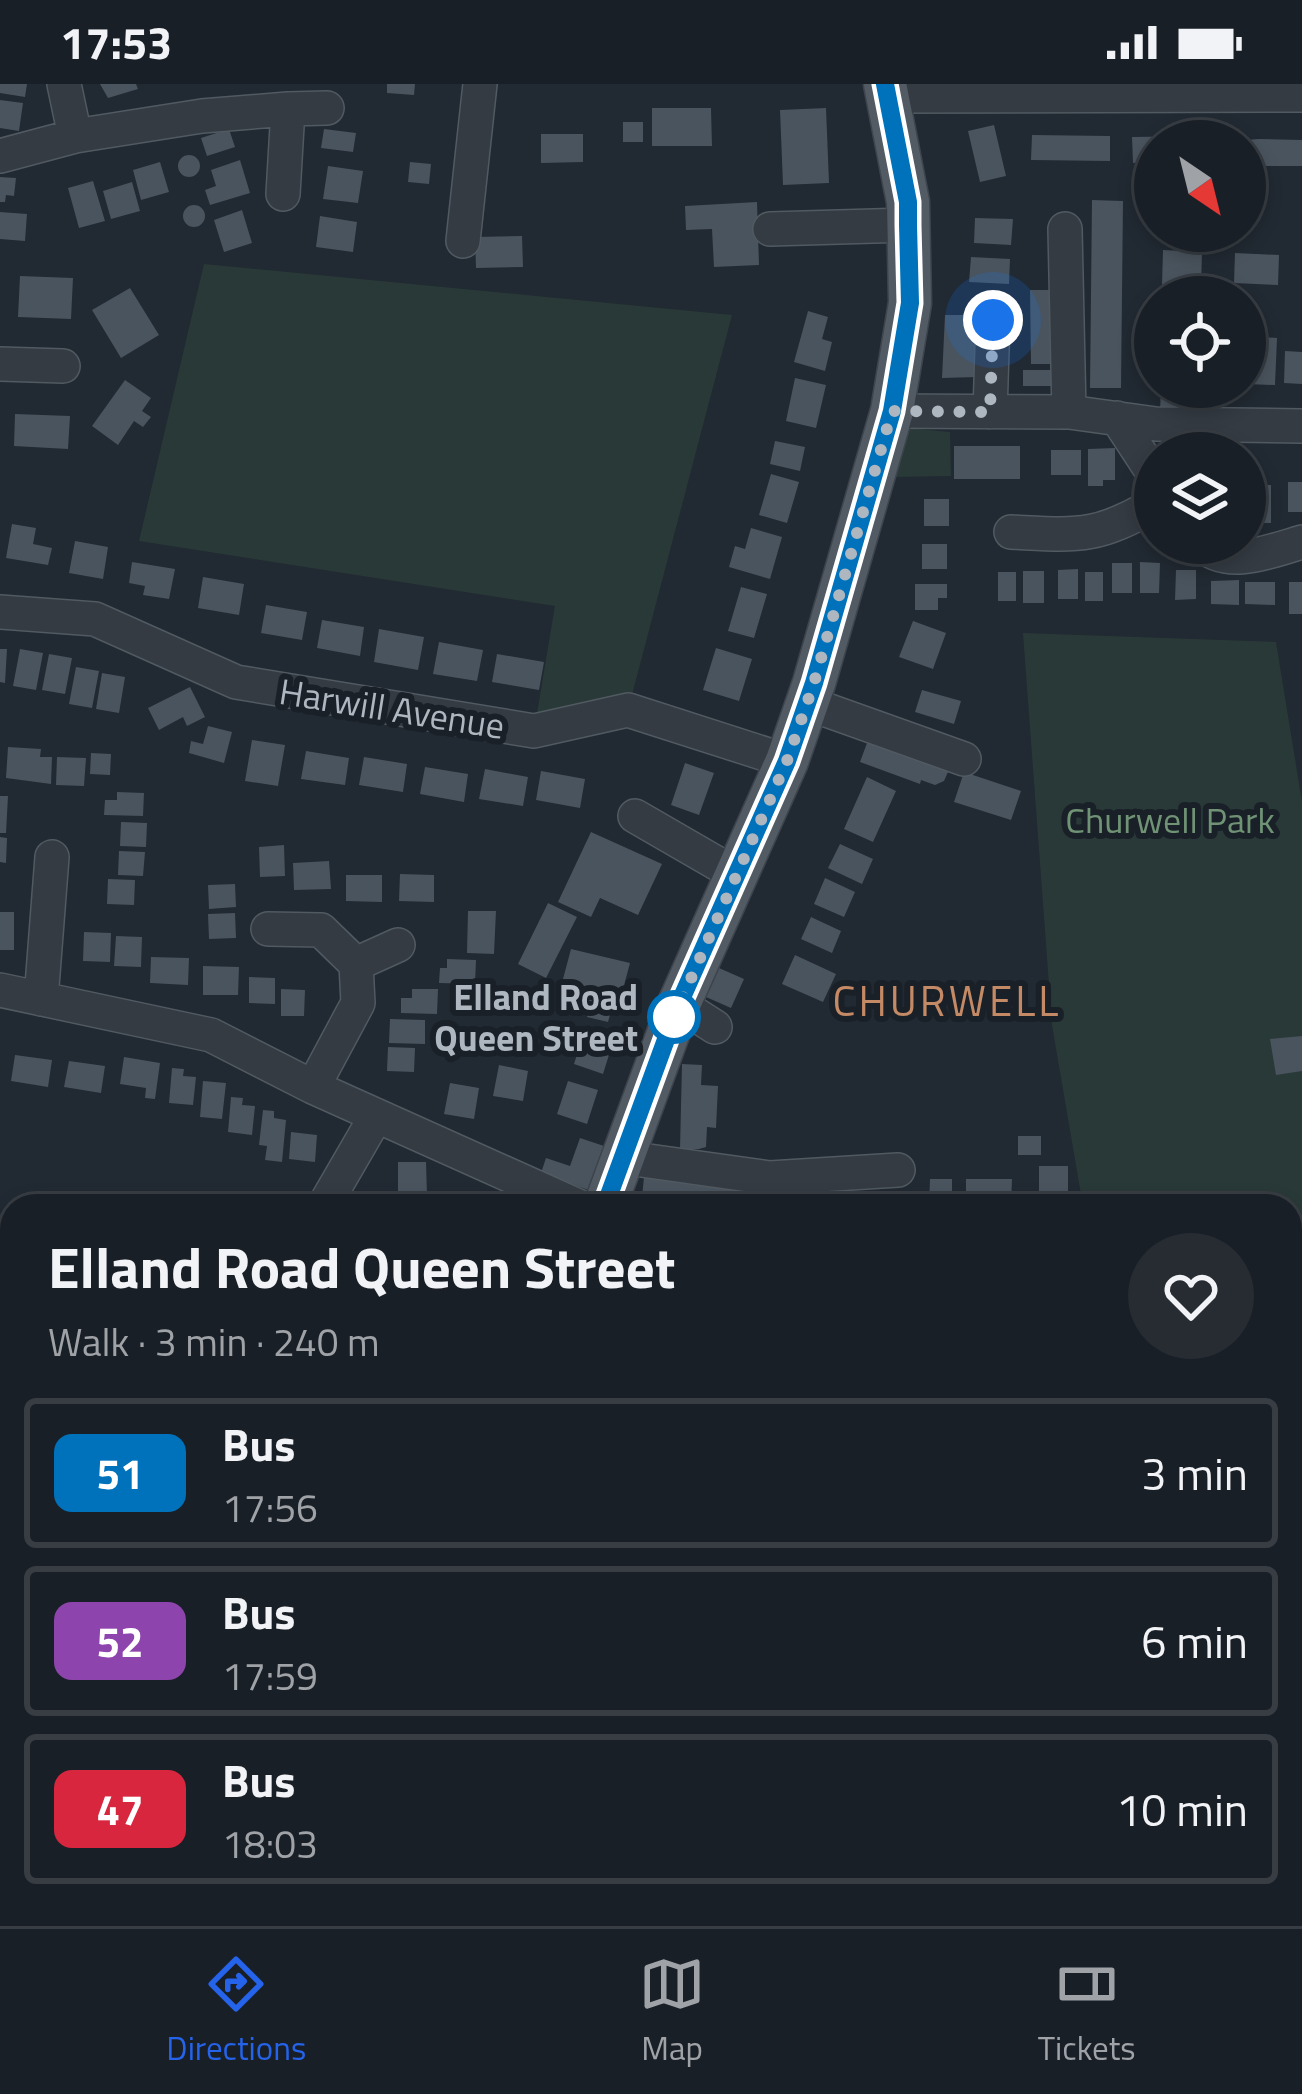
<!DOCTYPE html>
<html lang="en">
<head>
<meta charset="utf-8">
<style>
  :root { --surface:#191f26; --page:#262c32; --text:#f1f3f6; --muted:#9fa2a7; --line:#373d43; --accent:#2563eb }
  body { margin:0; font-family:"Titillium Web",sans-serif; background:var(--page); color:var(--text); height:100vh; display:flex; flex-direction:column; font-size:45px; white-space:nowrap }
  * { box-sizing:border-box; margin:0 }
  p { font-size:39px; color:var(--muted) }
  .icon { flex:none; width:66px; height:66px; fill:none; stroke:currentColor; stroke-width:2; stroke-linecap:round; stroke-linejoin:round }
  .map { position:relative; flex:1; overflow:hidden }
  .details { position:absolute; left:0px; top:1110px; width:1302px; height:732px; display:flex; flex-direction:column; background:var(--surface); border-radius:36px 36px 0 0; box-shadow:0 6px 18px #0003,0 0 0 3px var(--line) }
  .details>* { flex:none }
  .badge { padding:0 24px; border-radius:18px; font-size:42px; line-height:78px }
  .needle { width:78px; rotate:145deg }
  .fabs { position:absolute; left:1134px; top:36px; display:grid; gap:24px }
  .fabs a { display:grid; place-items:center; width:132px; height:132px; border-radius:50%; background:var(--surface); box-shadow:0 6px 18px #0003,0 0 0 3px var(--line); font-size:60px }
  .you { position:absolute; width:60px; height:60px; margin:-30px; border:9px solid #fff; border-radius:50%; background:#1a73e8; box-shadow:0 0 0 18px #1a73e833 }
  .map>.badge { position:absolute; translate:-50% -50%; box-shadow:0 0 0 6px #fff }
  .round { display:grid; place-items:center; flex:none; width:126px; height:126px; border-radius:63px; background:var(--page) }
  .overview { display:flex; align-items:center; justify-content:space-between; height:204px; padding:0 48px }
  h1 { font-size:57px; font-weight:700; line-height:90px }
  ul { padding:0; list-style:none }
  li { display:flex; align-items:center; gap:36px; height:150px; margin:0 24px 18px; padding:0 24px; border:6px solid var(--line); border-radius:12px }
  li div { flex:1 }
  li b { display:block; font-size:45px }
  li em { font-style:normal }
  li .badge { min-width:132px; font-weight:700; text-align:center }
  .status { display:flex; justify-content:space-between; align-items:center; height:84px; padding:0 60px; background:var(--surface); direction:ltr }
  .status svg { height:33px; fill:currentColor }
  .tab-bar { display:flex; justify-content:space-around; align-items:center; height:168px; border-top:3px solid var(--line); background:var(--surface); font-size:33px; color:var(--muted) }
  .tab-bar a { display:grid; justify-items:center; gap:6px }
  .tab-bar .on { color:var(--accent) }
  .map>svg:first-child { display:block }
  .green { fill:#293938 }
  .building { fill:#4a545e }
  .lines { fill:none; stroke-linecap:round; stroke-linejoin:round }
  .minor-casing { stroke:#515961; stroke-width:36 }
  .major-casing { stroke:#3d444d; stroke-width:45 }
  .minor { stroke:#343b43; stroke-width:33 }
  .major { stroke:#525a63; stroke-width:42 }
  .line-casing { stroke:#fff; stroke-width:27 }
  .line { stroke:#0072bc; stroke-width:18 }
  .walk { stroke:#aeb6c0; stroke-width:12; stroke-dasharray:0 21.6 }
  .stop-dot { fill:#fff; stroke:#0072bc; stroke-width:6 }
  .labels { text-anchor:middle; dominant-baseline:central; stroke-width:12; stroke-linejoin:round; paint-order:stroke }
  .street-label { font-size:36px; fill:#aeb6c0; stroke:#1a2027 }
  .park-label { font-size:36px; fill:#709376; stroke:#1a2027 }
  .stop-label { font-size:36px; font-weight:bold; fill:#aeb6c0; stroke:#1a2027; text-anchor:end }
  .quarter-label { font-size:42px; letter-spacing:3px; fill:#c48965; stroke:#1a2027 }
</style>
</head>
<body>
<div class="status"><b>17:53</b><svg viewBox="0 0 49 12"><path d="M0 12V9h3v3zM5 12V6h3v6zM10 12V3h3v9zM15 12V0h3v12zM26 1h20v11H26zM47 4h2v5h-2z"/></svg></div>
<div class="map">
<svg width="1302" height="1842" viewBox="0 0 1302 1842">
  <rect width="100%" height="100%" fill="#212932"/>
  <!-- green -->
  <path class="green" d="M204,180l528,51 -104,395 -94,21 21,-125 -416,-65z
    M906,344l44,4 1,44 -57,1z
    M1023,549l253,9 26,160v715l-12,1v-312h-207l-31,-181z"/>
  <!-- building -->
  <path class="building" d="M0,0h27l-2,13 -25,-4z
    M100,0h36l2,5 -30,9z
    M387,0h28l-1,11 -27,-2z
    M0,16l23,3 -4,28 -19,-3z
    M652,24h59l1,38h-60z
    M826,24l3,75 -46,2 -3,-75z
    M623,38h20v20h-20z
    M994,41l12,51 -26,6 -12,-51z
    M229,45l6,18 -28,9 -6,-18z
    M324,45l32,4 -3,19 -32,-4z
    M541,50h42v28l-42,1z
    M1032,51l78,1v25l-79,-1z
    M1195,52v5h-40v21l-22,1 -1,-26z
    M1259,55l43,1v26h-57v-26z
    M178 82a11 11 0 1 1 22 0a11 11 0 1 1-22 0Z
    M240,76l10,33 -40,12 -5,-15 11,-4 -5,-16z
    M160,78l9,30 -28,8 -8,-30z
    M410,78l21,2 -2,20 -21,-2z
    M328,82l35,5 -5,32 -35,-4z
    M0,93l16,1 -2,18 -8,-1 -1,7h-5z
    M93,97l12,40 -26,7 -11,-40z
    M132,98l8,29 -29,8 -8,-28z
    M1092,116l31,1 -2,187h-31z
    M757,118l2,63 -45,2 -2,-38 -26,1 -1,-24z
    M183 132a11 11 0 1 1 22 0a11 11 0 1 1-22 0Z
    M242,126l10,33 -28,9 -10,-32z
    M0,128l27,2 -2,27 -25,-2z
    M320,132l37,6 -4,30 -37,-5z
    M975,134l38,1 -2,26 -37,-2z
    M522,152l1,31 -47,1 -1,-31z
    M1163,166l39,2 -1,35 -39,-2z
    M1235,169l44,2 -1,30 -44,-2z
    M971,173l39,2 -1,25 -40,-2z
    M20,192l53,2 -2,41 -53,-2z
    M130,204l29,47 -38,23 -29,-48z
    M1030,206h22l1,74h-22z
    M808,227l20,6 -6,22 10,3 -7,29 -31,-9z
    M945,231h20v18h11l1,44 -35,1z
    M1245,252l32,2 -2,47 -30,-1z
    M1285,267l17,1v32l-18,-1z
    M1023,286h28v16h-28z
    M795,294l31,7 -10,43 -30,-7z
    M125,296l26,18 -9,13 9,6 -8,10 -9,-6 -16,24 -26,-19z
    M1161,303h36v26l-37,-1z
    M15,330l55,2 -2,33 -54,-3z
    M1186,353h23v16h-23z
    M775,357l30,6 -5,24 -30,-7z
    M954,362h66v33h-66z
    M1115,364v32h-12v6h-15v-37z
    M1051,366h30v25h-30z
    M771,390l28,8 -12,41 -28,-8z
    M1288,398h14v30h-14z
    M1249,401h22v38h-22z
    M924,415h25v27h-25z
    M12,440l24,4 -3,16 19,4 -4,17 -42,-7z
    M751,444l31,9 -12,42 -41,-12 6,-21 10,3z
    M75,457l33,6 -5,32 -34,-6z
    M922,460h25v25h-25z
    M132,478l43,7 -6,30 -26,-4 2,-9 -16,-3z
    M1140,478l20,1 -1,30h-19z
    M1112,479h20v30h-20z
    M1078,485v30h-20v-29z
    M1176,486h20v29l-21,1z
    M1023,487h21v32h-21z
    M998,488h18v29h-18z
    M1085,488h18v29h-18z
    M203,493l41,7 -5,31 -41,-7z
    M1239,496v25l-28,-1v-23z
    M1245,498h30v23l-30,-1z
    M1289,498h13v32h-13z
    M915,500h32v14h-9v12h-23z
    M741,503l26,7 -13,44 -26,-7z
    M266,521l41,7 -5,28 -41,-7z
    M322,536l42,7 -4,29 -43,-8z
    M913,537l33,12 -13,36 -34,-12z
    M379,545l45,8 -6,33 -44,-8z
    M439,558l44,8 -6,31 -44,-7z
    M716,564l36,11 -13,42 -36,-11z
    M0,565h7l-2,34 -5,-1z
    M20,565l23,4 -7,37 -23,-4z
    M49,570l23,4 -7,36 -23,-4z
    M497,570l47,8 -5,28 -47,-8z
    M76,583l23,4 -7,37 -23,-4z
    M102,589l23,4 -6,36 -23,-4z
    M190,603l15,30 -18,9 -4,-9 -24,13 -11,-22z
    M922,606l39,11 -7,23 -39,-12z
    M208,642l24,6 -8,31 -35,-10 2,-12 12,3z
    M871,648l72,30 5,10 -4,9 -9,4 -14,-5 -1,4 -60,-22z
    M252,656l33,5 -7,41 -33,-5z
    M8,663l33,2 -1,8h12l-1,27 -45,-6z
    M306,667l43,7 -4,27 -44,-6z
    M91,669l20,1 -1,21 -20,-1z
    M57,673l29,1 -2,28 -28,-1z
    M364,673l43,7 -4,28 -44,-7z
    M685,679l29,10 -15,42 -28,-10z
    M425,683l43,7 -4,28 -44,-8z
    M485,685l43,8 -5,29 -44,-7z
    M541,687l44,8 -5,29 -44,-8z
    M964,688l57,19 -10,29 -57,-18z
    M867,693l29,14 -23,51 -29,-13z
    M117,708l27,1 -1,23 -39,-1 1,-15h12z
    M0,712h8l-2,37h-6z
    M121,738l26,1 -1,24 -26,-1z
    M591,748l71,32 -24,51 -38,-17 -9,19 -33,-15z
    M0,753l7,1 -1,25 -6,-1z
    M840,760l33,15 -11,25 -34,-16z
    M284,761l1,31 -25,1 -1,-30z
    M119,767l26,1 -2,24 -25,-1z
    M329,777l2,28 -37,1 -1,-27z
    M400,790l34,1v27l-35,-1z
    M346,791h36v27l-36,-1z
    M825,794l30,14 -11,25 -30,-13z
    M108,795l27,1 -1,25 -27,-1z
    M235,800l1,23 -27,2 -1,-24z
    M548,819l29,14 -31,61 -28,-14z
    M468,827h28l-2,43 -27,-1z
    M0,828h14v38h-14z
    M235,829l1,25 -27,1 -1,-25z
    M811,833l30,14 -9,22 -31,-14z
    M84,848l27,1 -1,29 -27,-1z
    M116,852l26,1 -1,30 -27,-1z
    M571,865l59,14 -12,45 -6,-1 -4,15 -21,-5 4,-16 -32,-7z
    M795,871l41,19 -13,28 -41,-18z
    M151,873l38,1 -1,27 -38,-2z
    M447,875l29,1 -1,24 -36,-1 1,-15h7z
    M203,882l36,1 -1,28h-35z
    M719,884l25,11 -13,29 -25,-11z
    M249,893l26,1v26l-26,-1z
    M281,905l24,1 -1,26h-23z
    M412,905h26l-1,25 -36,-1v-15h11z
    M390,935l35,1v24l-36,-1z
    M585,945l29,10 -11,35 -29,-10z
    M1302,952v35l-26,4 -6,-36z
    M388,963l27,1 -1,24 -27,-1z
    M15,971l37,5 -4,27 -37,-6z
    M124,973l36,6 -5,36 -10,-1 1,-10 -26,-4z
    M69,977l36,5 -4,27 -37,-6z
    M682,980l20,1 -1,20 17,1 -2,42 -9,-1 -1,20 -7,2h-19z
    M499,981l29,6 -5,30 -30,-5z
    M172,984l12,1 -1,7 13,1 -3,28 -24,-2z
    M203,997l23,2 -4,36 -22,-2z
    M568,997l30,9 -11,34 -30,-10z
    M450,999l29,5 -5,31 -30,-5z
    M231,1013l12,1 -1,7 13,1 -3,29 -24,-3z
    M263,1026l11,1v7l12,2 -4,42 -17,-2 2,-14 -8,-1z
    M291,1048l26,3 -2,27 -26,-3z
    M1018,1052h23v19h-23z
    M580,1054l27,9 -16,44 -50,-18 5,-15 24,8z
    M398,1078h28l1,33h-10v11h-27v-11h8z
    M1039,1082h29v40l-29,-3z
    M645,1084l121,26 -2,12h-123z
    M930,1095h22v27h-23z
    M966,1095h46l-1,27h-45z
    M778,1103l21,6h107v13h-128z
    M513,1107l36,15h-42z
    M137,1113l22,5 -1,4h-23z
    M45,1114l28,6v2h-30z
    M0,1495l9,2 -8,29h-1z
    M1290,1538h12v37l-12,1z
    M12,1645v35l-12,7v-35z
    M1302,1779v29l-10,2 -2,-30z
    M207,1830h46l25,12h-46z
    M458,1830h39l-3,8 9,4z
    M1243,1830h30l-1,12h-31z
    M790,1831l1,11h-32l-1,-7z"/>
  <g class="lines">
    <!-- minor casing -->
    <g class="minor-casing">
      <path id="minor" d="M64,0l11,52
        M888,12l414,-1
        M288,25l39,-1
        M0,72l75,-20 127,-20 86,-7 -5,85
        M770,145l138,-4
        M1065,145l4,183
        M463,157l17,-157
        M0,280l63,2
        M892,327l177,1 87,12 146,2
        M990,328l3,-92
        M1117,334l38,58
        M1011,448c65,3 86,7 144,-28
        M1200,459c27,27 71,8 102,-1
        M0,528l95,7 141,63 298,49 94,-21 159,51
        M807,619l157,56
        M635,732l102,59
        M356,880l42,-19
        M0,906l211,45 102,52 45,-84 -2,-39 -35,-34 -53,-1
        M41,915l11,-142
        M679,920l36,23
        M313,1003l265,119
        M620,1073l150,21 128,-8
        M324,1122l51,-88
        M1290,1434l12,-1
        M0,1612l12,-7
        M1290,1617l12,-1
        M308,1830l28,12
        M716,1830l2,12
        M620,1838l2,-8"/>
    </g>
    <!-- major casing -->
    <g class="major-casing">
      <path id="major" d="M605,1122l74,-202 108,-243 27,-78 78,-272 18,-108 -2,-101 -23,-118
        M374,1842l5,-12"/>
    </g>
    <!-- minor -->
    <use href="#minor" class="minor"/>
    <!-- major -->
    <use href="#major" class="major"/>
  </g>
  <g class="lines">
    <!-- line casing -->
    <g class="line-casing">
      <path id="line" d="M605,1122l74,-202 108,-243 27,-78 78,-272 18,-108 -2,-78v-23l-23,-118"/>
    </g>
    <!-- line -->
    <use href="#line" class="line"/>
    <!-- walk -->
    <path class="walk" d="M674,933l113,-256 27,-78 78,-272 98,1 3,-92"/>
  </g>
  <!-- markers -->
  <circle class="stop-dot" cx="674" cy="933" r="24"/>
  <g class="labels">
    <!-- street labels -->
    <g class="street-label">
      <text transform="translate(392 624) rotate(9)">Harwill Avenue</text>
    </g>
    <!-- park labels -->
    <g class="park-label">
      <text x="1170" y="735">Churwell Park</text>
    </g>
    <!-- stop labels -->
    <g class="stop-label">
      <text x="638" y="912">Elland Road<tspan x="638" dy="41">Queen Street</tspan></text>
    </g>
    <!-- quarter labels -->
    <g class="quarter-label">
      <text x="947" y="916">CHURWELL</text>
    </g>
  </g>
</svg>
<div class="fabs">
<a><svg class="needle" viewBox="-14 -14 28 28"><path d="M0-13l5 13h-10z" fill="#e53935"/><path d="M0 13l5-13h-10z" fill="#9fa2a7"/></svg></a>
<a><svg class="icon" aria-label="locate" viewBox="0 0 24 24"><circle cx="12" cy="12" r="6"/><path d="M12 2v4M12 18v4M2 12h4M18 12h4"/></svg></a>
<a><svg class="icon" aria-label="layers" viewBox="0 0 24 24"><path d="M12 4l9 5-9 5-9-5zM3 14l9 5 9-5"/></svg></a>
</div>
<div class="you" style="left:993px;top:236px"></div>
<section class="details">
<div class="overview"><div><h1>Elland Road Queen Street</h1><p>Walk · 3 min · 240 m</p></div><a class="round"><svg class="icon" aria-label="heart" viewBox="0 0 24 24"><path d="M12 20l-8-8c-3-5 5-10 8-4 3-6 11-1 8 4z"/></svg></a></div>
<ul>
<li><span class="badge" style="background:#0072bc;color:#fff">51</span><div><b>Bus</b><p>17:56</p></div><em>3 min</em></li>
<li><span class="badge" style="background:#8e44ad;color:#fff">52</span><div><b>Bus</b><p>17:59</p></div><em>6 min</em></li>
<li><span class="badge" style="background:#d7263d;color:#fff">47</span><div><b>Bus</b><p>18:03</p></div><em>10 min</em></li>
</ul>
</section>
</div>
<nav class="tab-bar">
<a class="on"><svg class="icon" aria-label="directions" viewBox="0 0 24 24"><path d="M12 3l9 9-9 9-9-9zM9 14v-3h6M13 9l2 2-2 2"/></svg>Directions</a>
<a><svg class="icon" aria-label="map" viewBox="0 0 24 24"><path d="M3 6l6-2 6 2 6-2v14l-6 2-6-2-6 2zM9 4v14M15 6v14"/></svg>Map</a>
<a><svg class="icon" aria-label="tickets" viewBox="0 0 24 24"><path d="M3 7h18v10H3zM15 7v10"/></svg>Tickets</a>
</nav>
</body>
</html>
